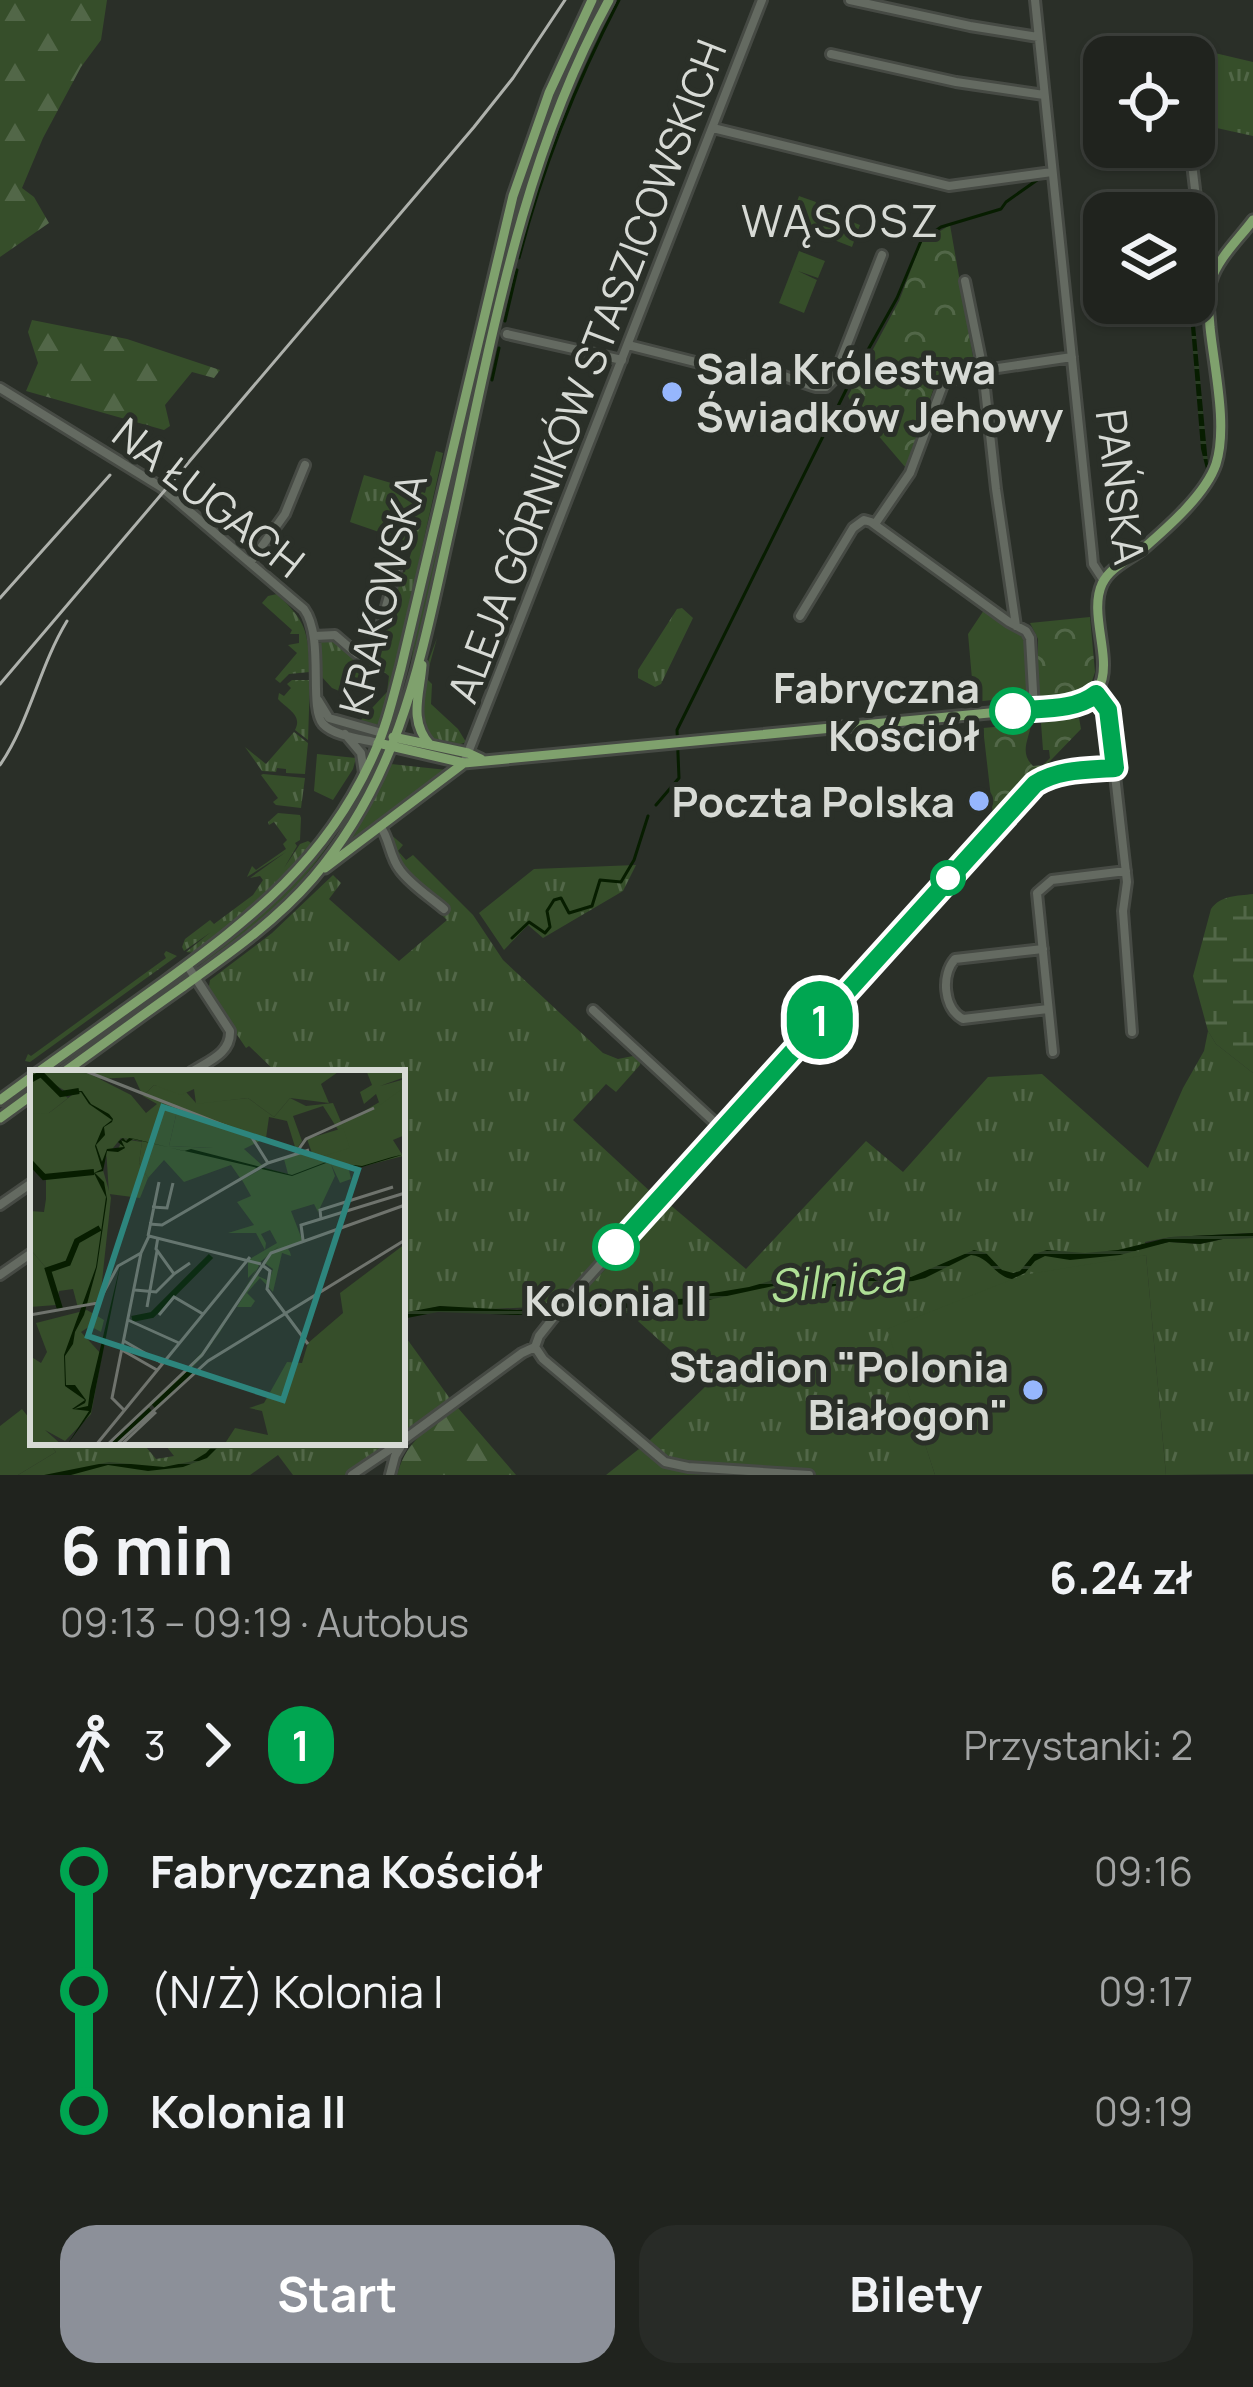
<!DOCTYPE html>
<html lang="pl">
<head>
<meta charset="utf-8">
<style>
  :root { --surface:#20231e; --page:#282b27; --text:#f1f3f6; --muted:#a2a4a4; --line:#3d403c; --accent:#8c9099 }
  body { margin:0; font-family:Manrope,sans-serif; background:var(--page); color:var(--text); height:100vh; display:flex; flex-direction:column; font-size:45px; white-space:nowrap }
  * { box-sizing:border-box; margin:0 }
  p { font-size:39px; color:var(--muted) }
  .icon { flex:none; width:66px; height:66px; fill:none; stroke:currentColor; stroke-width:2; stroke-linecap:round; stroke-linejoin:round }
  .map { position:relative; height:1475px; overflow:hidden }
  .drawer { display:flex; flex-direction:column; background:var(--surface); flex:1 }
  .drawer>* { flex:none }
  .badge { padding:0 24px; border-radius:39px; font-size:42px; line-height:78px }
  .controls { position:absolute; left:1083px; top:36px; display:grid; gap:24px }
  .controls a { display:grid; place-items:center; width:132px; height:132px; border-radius:24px; background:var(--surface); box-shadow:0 3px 9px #0004,0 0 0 3px var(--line); font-size:60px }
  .map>.badge { position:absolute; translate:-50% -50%; box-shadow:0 0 0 6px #fff }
  .legs { display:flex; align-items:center; gap:18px; height:132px; padding:0 60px; font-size:39px }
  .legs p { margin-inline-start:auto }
  .head { display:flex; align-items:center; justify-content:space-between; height:204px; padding:0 60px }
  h1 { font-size:66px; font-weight:700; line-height:90px }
  .action { display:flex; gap:24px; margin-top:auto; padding:24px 60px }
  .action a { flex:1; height:138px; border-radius:36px; background:var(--accent); color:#fff; font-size:48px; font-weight:700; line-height:138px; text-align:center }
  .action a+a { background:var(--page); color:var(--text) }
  ul { padding:0 60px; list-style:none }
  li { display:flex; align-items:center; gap:42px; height:120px; font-size:45px }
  li i { display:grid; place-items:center; width:18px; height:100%; margin:0 15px; background:currentColor }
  li i::after { content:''; width:30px; height:30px; margin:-15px; border:9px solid; border-radius:50%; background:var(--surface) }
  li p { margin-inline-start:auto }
  li:first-child i { background:linear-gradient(#0000 50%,currentColor 0) }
  li:last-child i { background:linear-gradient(currentColor 50%,#0000 0) }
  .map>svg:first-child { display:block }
  .grass { fill:url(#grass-tufts) }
  .forest { fill:url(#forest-firs) }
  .wetland { fill:url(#wetland-marsh) }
  .park { fill:url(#park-crowns) }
  .garden { fill:#364e2a }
  .water { fill:url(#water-rules) }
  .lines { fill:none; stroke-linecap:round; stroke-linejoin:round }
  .stream { stroke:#071d00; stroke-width:3 }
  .minor-casing { stroke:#464a44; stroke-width:14 }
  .major-casing { stroke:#464a44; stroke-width:15 }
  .minor { stroke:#646a61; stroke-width:8 }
  .major { stroke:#7fa16d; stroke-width:9 }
  .rail { stroke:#aeb1ac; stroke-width:3 }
  .line-1-casing { stroke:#fff; stroke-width:27 }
  .line-1 { stroke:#00a651; stroke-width:18 }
  .poi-dot { fill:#96b6fd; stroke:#2a2f28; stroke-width:4.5 }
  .stop-1-dot { fill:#fff; stroke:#00a651; stroke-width:6 }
  .labels { text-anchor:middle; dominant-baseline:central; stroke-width:10; stroke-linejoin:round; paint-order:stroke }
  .poi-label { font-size:42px; font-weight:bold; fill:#d7dad5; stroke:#2a2f28; text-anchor:end }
  .street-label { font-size:42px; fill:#d7dad5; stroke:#2a2f28 }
  .stop-label { font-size:42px; font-weight:bold; fill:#d7dad5; stroke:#2a2f28; text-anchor:end }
  .neighbourhood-label { font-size:45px; letter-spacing:3px; fill:#d7dad5; stroke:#2a2f28 }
  .water-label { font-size:45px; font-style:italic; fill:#aedf95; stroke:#2a2f28 }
  .inset-river { fill:none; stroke:#071d00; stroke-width:6 }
  .inset-road { fill:none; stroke:#6f736d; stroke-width:3 }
  .view { fill:#2d857d; fill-opacity:0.15; stroke:#2d857d; stroke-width:6 }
  .inset-edge { fill:none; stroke:#d7dad5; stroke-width:6 }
</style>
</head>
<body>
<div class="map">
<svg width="1253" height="1475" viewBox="0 0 1253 1475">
  <defs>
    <pattern id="grass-tufts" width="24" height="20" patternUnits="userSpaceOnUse" patternTransform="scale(3)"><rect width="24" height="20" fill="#364e2a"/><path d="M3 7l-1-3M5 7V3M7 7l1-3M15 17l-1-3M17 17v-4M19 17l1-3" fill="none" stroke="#526748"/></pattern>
    <pattern id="forest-firs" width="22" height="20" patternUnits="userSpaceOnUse" patternTransform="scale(3)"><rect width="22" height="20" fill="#364e2a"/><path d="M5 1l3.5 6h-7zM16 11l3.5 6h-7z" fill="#526748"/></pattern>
    <pattern id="wetland-marsh" width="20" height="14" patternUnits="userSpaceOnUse" patternTransform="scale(3)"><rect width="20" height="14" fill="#364e2a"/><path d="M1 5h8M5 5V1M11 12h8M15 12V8" fill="none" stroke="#526748"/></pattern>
    <pattern id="park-crowns" width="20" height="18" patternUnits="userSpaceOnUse" patternTransform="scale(3)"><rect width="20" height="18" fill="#364e2a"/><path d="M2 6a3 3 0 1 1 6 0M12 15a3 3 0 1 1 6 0" fill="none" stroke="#526748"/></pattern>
    <pattern id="water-rules" width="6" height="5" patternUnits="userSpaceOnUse" patternTransform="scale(3)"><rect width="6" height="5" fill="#071d00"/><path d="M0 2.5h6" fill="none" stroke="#2a3d24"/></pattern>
  </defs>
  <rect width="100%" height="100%" fill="#2a2f28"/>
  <!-- grass -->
  <path class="grass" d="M598,0h6l-58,128 -28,85 -107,463 -18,53 17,-60 7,-43 80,-354 19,-72 39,-108z
    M1185,46l68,16v74l-59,-13v-66h-8z
    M436,451l7,2 -56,253 -6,16 -10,5 -13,-4 29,-31 2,-16 -14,-11 -19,24 -4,-3 -8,7 -12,-5 -11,-12 -1,-33 5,-5 6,-1 33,27 14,-17 21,-73 6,-2 9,-28 -64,-22 14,-47 61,18z
    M277,594c30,28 31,38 33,78l-21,2 -9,9 -5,-4 22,-26 -9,-8 11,-2v-9h-9l2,-4 -30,-27 6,-7z
    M682,608l11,10 -32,66 -6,3 -17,-9v-8l39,-61z
    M437,638l-11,40 6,6 -1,20 27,25 8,13 -10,4 -26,-7 -10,-18 5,-51z
    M292,680h18l-2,60 -13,-10c8,-15 -8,-21 -17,-31l1,-6 5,3 7,-8 -4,-4z
    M294,732l14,11 -3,31 -19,-1v-4l-9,-1 -1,4 -14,-1 -17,-24 21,17z
    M317,754l39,4 -3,11 -20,31 -19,-9z
    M377,759l2,1c-36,69 -77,132 -140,179 -12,9 -25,21 -39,25 19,-18 45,-34 65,-53 48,-44 82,-95 112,-152z
    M391,764l56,6 -102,75z
    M263,774l42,4 -4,30 -25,-3 -3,-3 5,-4 -17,-23z
    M278,813l22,2 1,3 -1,22 -5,3 2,3 -13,22 16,-24 8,-3 3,2c-19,42 -79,83 -116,110l-9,-1 25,-20 -27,19 -2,-4 3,-8 25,-19 4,4 39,-29 10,-15 -3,-4 -10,2 36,-26 -39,25 5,-11 4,4 30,-21 -3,-5 4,-4 -13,-18 -5,3 -1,-3z
    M389,833l14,12 -5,6 8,9 7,-5 60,60 30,45 100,93 15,6 20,-4 3,5 -1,5 -24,27 -10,-8 -33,36 81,75 -100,111 -83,4 -31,-4 -38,9v-242h-125l-28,-27 -3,2 -38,-56 2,-12 62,-47 61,-58 8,8 -12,16 70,62 48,-41 -48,-44 3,-4 -11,-21z
    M636,865l-13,26 -80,47 -15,-13 -24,25 -25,-37 55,-44z
    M166,951l11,5 -147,106 -5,-1 3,-7 3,2 135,-98 -2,-4z
    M1208,1031l8,13 37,29v160l-82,4 -26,5 1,5 23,-5 31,2 23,-5 30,-1v236l-87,1 -20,-220 -258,74 47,146h-329l43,-34 59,-57 -79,-71 -68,3 107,-113 78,66 120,-128 37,31 85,-95 54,-3 106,94 35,-80 21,-37z
    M402,1332l49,68 -49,36z
    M48,1442h94l14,17 18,-3 -11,-14h230l-45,33h-55l-15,-20 -28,20h-232l38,-23z"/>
  <!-- forest -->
  <path class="forest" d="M0,0h107l-6,40 -20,27 -38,71 -21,50 12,9 15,26 -49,34z
    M32,320l95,19 93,31 -6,8 -22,-6 -27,33 5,21 -6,4 -138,-39 12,-28 -10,-31z
    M458,1408l58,67h-119c11,-38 31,-45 61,-67z"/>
  <!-- wetland -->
  <path class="wetland" d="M1253,894v179l-37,-29 -8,-13 -15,-55 18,-67c10,-14 26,-13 42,-15z"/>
  <!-- park -->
  <path class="park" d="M950,225l24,137 -20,-1 -15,12 -33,95 -53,-62 -5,-10 51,-95 22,-58z
    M1090,617l5,55 -5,15 -10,5 -42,5v-58l-8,-16z
    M1079,718l2,11 -85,88 -3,-2 -10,-87 48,-4c-2,16 -12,28 2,42l10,-1 7,-7 -1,-8h-6l-2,-27z"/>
  <!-- garden -->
  <path class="garden" d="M799,196l17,6 -1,5 45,18 -8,22 -46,-18 -2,3 -16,-6z
    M799,251l26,10 -7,17 -20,-7 19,9 -13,33 -25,-10z
    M984,610l41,28 5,58 -56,6 -6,-68z
    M1146,1255l20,220h-231l-48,-146 136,-54z
    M22,1409l11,14v19h15l8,10 -38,23h-18v-49z"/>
  <!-- water -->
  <path class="water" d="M1189,303h4l15,161 -2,5 -5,-20z
    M1253,1233v5l-30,1 -23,5 -31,-2 -49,13 -50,5 -25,-4 -10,5 -10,12 -13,6c-18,-3 -22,-22 -41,-24l-46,23 -20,5 -40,-2 -60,10 -27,-6 -88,19 -172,11 -80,-3 -36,7v-6l38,-7 77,4 160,-11 72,-12 24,-7h12l21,6 51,-8 54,-1 63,-27 12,3 16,17 11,3 7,-2 14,-17 13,-4 38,3 33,-3 53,-13z
    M216,1442h7l-16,16 -24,9 -35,4 -40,-6 -37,10h-27l65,-13 55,5 29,-6 13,-8z"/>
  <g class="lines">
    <!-- stream -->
    <path class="stream" d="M519,258c23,-90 57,-175 100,-258
      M505,321l12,-51
      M492,380l7,-32
      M656,805l23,-27 -2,-48 173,-348 47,-84 24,-57 20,-14 60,-18 5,-7 34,-24
      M512,938l17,-16 16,11 5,-6 -3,-16 7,-11 7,-2 8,15 23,-7 8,-26 21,2 13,-22 14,-44"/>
    <!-- minor casing -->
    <g class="minor-casing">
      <path id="minor" d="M850,0l120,26 68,11
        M1035,0l57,553 1,11 11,17
        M831,54l125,28 88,13
        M713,128l236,58 103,-14
        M1190,147l13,109 4,8 8,6
        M965,281l18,89 13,119 20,137
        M507,334l115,26
        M628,345l91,23c31,-9 67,10 97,19h10l7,-7 49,-125
        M0,388l161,99 143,122c21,29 4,98 19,115 11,12 40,15 55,19
        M875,524l35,-51 34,-91 34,-11 94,-14
        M250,563l35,-49 20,-49
        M800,616l53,-88 11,-8 7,2 138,100 17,9 4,7 4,71
        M315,636l20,-1 22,19 7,2 11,-9 24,-88
        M1097,694l11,19 19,169 -4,29 9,121
        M318,700l11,18 53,15
        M345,734l16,19 3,20
        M464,763l298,-763
        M380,826c10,13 9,30 20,44 11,15 30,27 44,39
        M1043,949l-88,10c-14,16 -12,49 8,60l85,-10
        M187,965l43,66c1,23 -22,30 -40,42
        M593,1010l129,119
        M1053,1052l-16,-159 15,-13 74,-9
        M0,1205l33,-23
        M0,1275l33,-23
        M535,1347l8,12 122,103 23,5 121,8
        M402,1441l120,-88 13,-6 4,-11 27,-34 469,-518c23,-15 53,-14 80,-16
        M352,1475l49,-33
        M390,1475l5,-19 6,-10"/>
    </g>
    <!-- major casing -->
    <g class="major-casing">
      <path id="major" d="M422,665c-2,29 -14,55 8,80
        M393,737l75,16 13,6
        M378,743l86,20 609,-58c59,-15 11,-82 29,-121 8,-17 28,-25 42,-36 23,-20 62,-54 72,-84 12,-38 -2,-97 -6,-137 -1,-16 -4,-31 1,-46 7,-23 28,-42 42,-61
        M325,868l139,-105
        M37,1073c42,-30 85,-61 127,-91 88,-64 163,-123 209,-226 13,-28 20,-58 28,-88l112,-472 36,-103 43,-93
        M63,1073c39,-28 78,-57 118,-85 46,-33 94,-66 132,-110 91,-107 109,-227 139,-359 39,-176 69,-359 157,-519
        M0,1100l33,-24
        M0,1118l33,-24"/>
    </g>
    <!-- minor -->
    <use href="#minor" class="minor"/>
    <!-- major -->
    <use href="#major" class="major"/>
    <!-- rail -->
    <path class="rail" d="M0,598l110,-123
      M0,684l474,-557 39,-49 52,-78
      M0,765c30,-44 39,-98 67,-144"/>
  </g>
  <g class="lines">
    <!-- line-1 casing -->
    <g class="line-1-casing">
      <path id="line-1" d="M616,1247l419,-463c23,-15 53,-14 80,-16l-7,-58 -12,-16c-21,17 -55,14 -83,17"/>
    </g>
    <!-- line-1 -->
    <use href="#line-1" class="line-1"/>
  </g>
  <!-- markers -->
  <g class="poi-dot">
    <circle cx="672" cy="392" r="12"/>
    <circle cx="979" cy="801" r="12"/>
    <circle cx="1033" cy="1390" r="12"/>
  </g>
  <g class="stop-1-dot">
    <circle cx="1013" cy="711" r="21"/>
    <circle cx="948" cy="878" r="15"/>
    <circle cx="616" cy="1247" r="21"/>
  </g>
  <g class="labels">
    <!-- poi labels -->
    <g class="poi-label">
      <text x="696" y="368" text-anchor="start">Sala Królestwa<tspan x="696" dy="48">Świadków Jehowy</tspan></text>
      <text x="955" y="801">Poczta Polska</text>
      <text x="1009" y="1366">Stadion "Polonia<tspan x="1009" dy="48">Białogon"</tspan></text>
    </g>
    <!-- street labels -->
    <g class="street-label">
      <text transform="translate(586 371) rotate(-69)">ALEJA GÓRNIKÓW STASZICOWSKICH</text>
      <text transform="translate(1121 487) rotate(83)">PAŃSKA</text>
      <text transform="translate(209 497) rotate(38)">NA ŁUGACH</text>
      <text transform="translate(382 594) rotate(-76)">KRAKOWSKA</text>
    </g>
    <!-- stop labels -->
    <g class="stop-label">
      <text x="980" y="687">Fabryczna<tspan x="980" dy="48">Kościół</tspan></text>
      <text x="616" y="1300" text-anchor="middle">Kolonia II</text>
    </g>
    <!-- neighbourhood labels -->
    <g class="neighbourhood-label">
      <text x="841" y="220">WĄSOSZ</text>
    </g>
    <!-- water labels -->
    <g class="water-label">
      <text transform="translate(836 1280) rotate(-5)">Silnica</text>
    </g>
  </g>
  <!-- overview -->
  <g transform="translate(30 1070)">
    <rect width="375" height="375" fill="#2a2f28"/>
    <path d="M0,0h52l49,25 15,18 11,-9 -14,-8 11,-11 32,7 10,11 52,-5 26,19 16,-19 16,8 27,-3 9,21 63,-37v48l-12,5 10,16 -54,14 2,9 -11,4 -9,-19 4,12 -17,36 -4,-8 -23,7 12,31 -15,7 2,3 1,4 -9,-3 -9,39 -13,-14 -13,15 8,8 -4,6h-14l24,-39 -3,8 11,5 4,-12 -10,-7 16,-16 -21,18 1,2 -39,66 -18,25 -12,13 -48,44 72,-74 42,-70 -8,8v-18l29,-17 -7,-13 -9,4 5,9 -1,7 -9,-17h-28l26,-8 -17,-23 14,-6 -9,-16 21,-12 25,6 -4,-15 25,-8 5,8 35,-12 -26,-41 -30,10 9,25 -6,9 -9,-29 -18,-4 -3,21 -22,11 19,17 -23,12 -9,-13 -47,17 -20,-22 -16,18 -9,-15 3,-22 -21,-3 -20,25 10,35 -11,102 -22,8 -5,-19 -14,2 -3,12 -9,-34 -17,-20v-38l14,1 2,-13v-20l-16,-16v-50h19l23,-18 -30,-18 -12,7zM147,41l35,9v28l-43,-2zM57,240l17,10 -3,12 -11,-6 -9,6 21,23 -11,59 -26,27 -20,-11 17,15h-32v-89l11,7 6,-11 -11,-29z" fill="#364e2a" fill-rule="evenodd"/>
    <path d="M55,0h256l-20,14 8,19 -39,-5 -16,19 -26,-19 -52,6 -2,-15 -13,6 -27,-10 -11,11 -9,-19 -35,2zM336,0h39v7l-25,9 25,-7v8l-25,18 -4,-11 -12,10 -4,-12 12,-7zM375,174v201h-181l11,-17 33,7 -6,-24 -13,-3 15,-5 23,-41 15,1 6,-20 35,-30 -3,-20zM0,179l17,20 9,36 -26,2z" fill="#364e2a"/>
    <path d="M10,7l28,21 -19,15 -17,1 -2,-30zM93,69l19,3 -3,21 9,15 -8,20 -31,-4 -3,-46 12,1z" fill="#364e2a"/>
    <path d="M313,58l7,20 -36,11 -7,-20z" fill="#364e2a"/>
    <path d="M147,41l36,10v27l-44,-2z" fill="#364e2a"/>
    <path d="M48,21h4l9,13 18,10 4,5 -1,3 -8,5 1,8 -9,10 6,17 5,-13 17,-2 -6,-5 5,-4 3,3 3,-3 6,1 49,12 7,-2 101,26 34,-13 36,4 30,-9 13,-3 -43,13 -36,-4 -34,13 -159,-37 -6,4 -6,-3 4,8 -7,4 -11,-1 -4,20 -8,2 9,9 3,17 -10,68 -13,48 -9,17 -2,12 -8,12 1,29h9l11,15 -1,3 -11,6 14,-3 2,-15 30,-125v1l-29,145 -24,33 22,-34 -17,-2 13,-9 -20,-14 -1,-31 32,-88 10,-70 -12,-24 8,-4 -7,-23 8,-19 9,-7 -23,-16 -8,-12 -9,2z" fill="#071d00"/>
    <path class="inset-river" d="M0,10l11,-6 20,20 18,-3M0,92l14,15 50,-5M30,239l-12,-39 20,-7 9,-22 23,-13M102,249l20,-4 59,-59M124,337l39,-37M83,375l38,-35"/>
    <path class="inset-road" d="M53,0l168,66 17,27M266,83l10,-14 68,-31M122,137l15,1 6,-25M291,149l-1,-9 73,-23M119,154l13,1 106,-62 41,-13M118,166l11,-54M128,167l-2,12 18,25 16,-11M273,170l-2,-15 104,-32M232,195l8,6 -3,18 41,55M105,220l21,2 18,-18M117,237l10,-56M0,245l68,-12 20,-37 23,-13 8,-17 112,28M129,245l15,-18 29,17M98,250l51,23M94,271l38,22M92,280l35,20M95,341l-13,-13 29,-145M66,375l154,-188M77,375l95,-90 69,-102 134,-48M86,375l92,-84 197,-121M91,375l35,-33"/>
    <path class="view" d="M133,37l195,63 -75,230 -195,-64z"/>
    <rect width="375" height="375" class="inset-edge"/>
  </g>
</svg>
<div class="controls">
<a><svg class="icon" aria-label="locate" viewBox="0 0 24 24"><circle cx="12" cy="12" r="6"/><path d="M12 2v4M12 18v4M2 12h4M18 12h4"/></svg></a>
<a><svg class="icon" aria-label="layers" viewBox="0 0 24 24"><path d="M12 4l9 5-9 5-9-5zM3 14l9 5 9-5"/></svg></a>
</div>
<b class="badge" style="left:820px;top:1020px;background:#00a651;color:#fff">1</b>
</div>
<section class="drawer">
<div class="head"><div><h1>6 min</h1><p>09:13 – 09:19 · Autobus</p></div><b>6.24 zł</b></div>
<div class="legs"><svg class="icon" aria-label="walk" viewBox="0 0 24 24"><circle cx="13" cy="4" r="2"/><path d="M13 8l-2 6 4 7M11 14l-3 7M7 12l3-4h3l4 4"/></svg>3<svg class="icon" aria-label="forward" viewBox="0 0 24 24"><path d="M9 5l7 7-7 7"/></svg><b class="badge" style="background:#00a651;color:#fff">1</b><p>Przystanki: 2</p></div>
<ul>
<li><i style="color:#00a651"></i><b>Fabryczna Kościół</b><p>09:16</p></li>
<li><i style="color:#00a651"></i><span>(N/Ż) Kolonia I</span><p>09:17</p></li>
<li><i style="color:#00a651"></i><b>Kolonia II</b><p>09:19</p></li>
</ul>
<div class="action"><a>Start</a><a>Bilety</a></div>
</section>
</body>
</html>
